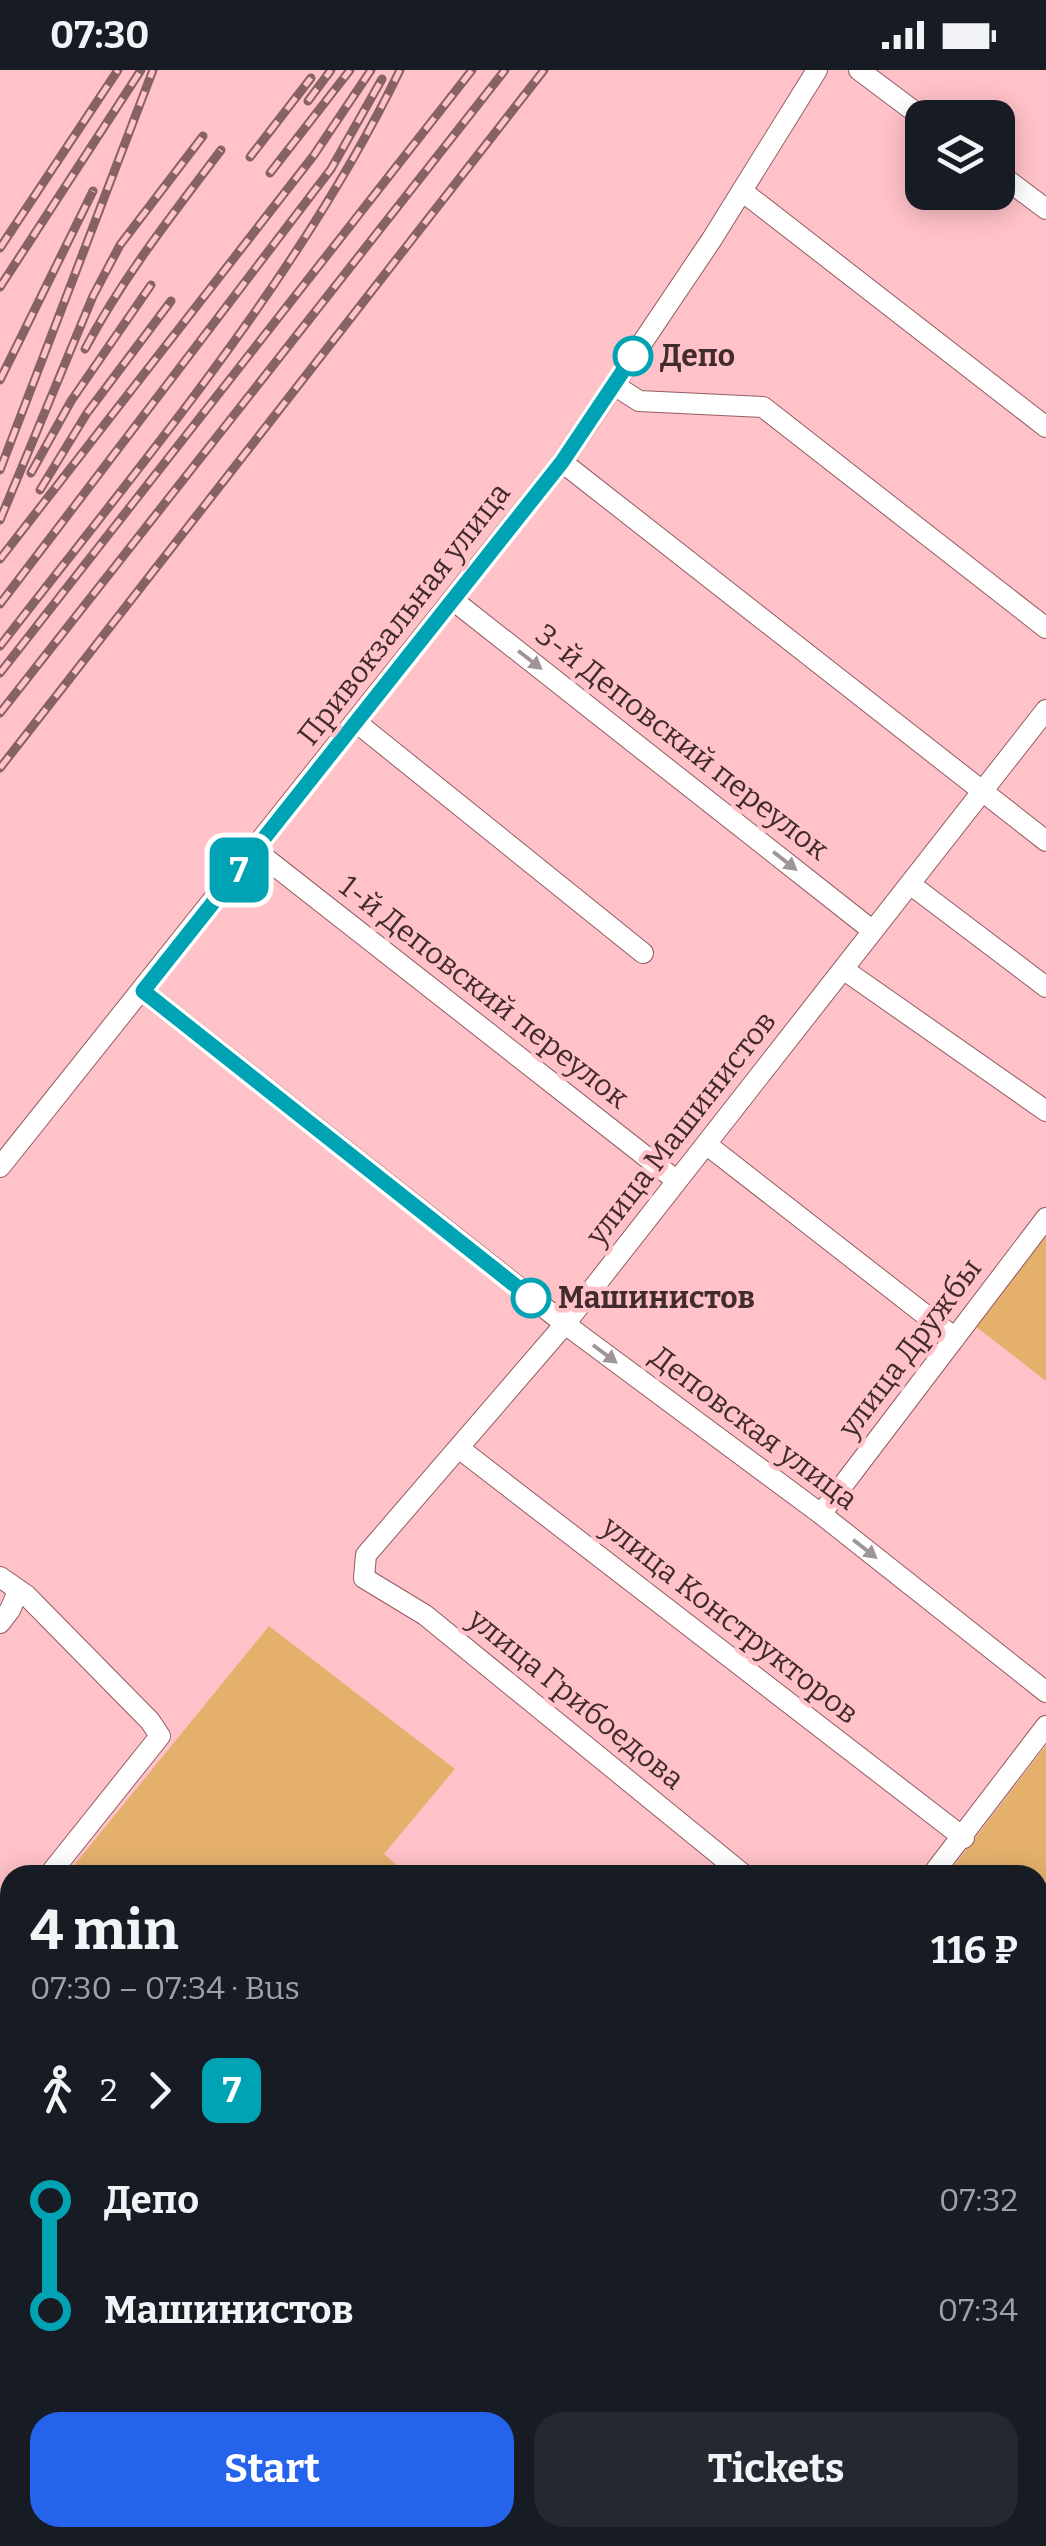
<!DOCTYPE html>
<html lang="en">
<head>
<meta charset="utf-8">
<style>
  :root { --surface:#171b24; --page:#242831; --text:#f1f3f6; --muted:#9ea1a6; --accent:#2563eb }
  body { margin:0; font-family:Bitter,serif; background:var(--page); color:var(--text); height:100vh; display:flex; flex-direction:column; font-size:38px; white-space:nowrap }
  * { box-sizing:border-box; margin:0 }
  p { font-size:32px; color:var(--muted) }
  .icon { flex:none; width:55px; height:55px; fill:none; stroke:currentColor; stroke-width:2; stroke-linecap:round; stroke-linejoin:round }
  .map { position:relative; flex:1; overflow:hidden }
  .side { position:absolute; left:0px; top:1795px; width:1048px; height:682px; display:flex; flex-direction:column; background:var(--surface); border-radius:30px 30px 0 0; box-shadow:0 5px 25px #0003 }
  .side>* { flex:none }
  .badge { padding:0 20px; border-radius:15px; font-size:35px; line-height:65px }
  .tools { position:absolute; left:905px; top:30px; display:grid; gap:20px }
  .tools a { display:grid; place-items:center; width:110px; height:110px; border-radius:20px; background:var(--surface); box-shadow:0 5px 25px #0003; font-size:50px }
  .map>.badge { position:absolute; translate:-50% -50%; box-shadow:0 0 0 5px #fff }
  .legs { display:flex; align-items:center; gap:15px; height:110px; padding:0 30px; font-size:32px }
  .legs p { margin-inline-start:auto }
  .head { display:flex; align-items:center; justify-content:space-between; height:170px; padding:0 30px }
  h1 { font-size:55px; font-weight:700; line-height:75px }
  .action { display:flex; gap:20px; margin-top:auto; padding:20px 30px }
  .action a { flex:1; height:115px; border-radius:30px; background:var(--accent); color:#fff; font-size:40px; font-weight:700; line-height:115px; text-align:center }
  .action a+a { background:var(--page); color:var(--text) }
  ul { padding:0 30px; list-style:none }
  li { display:flex; align-items:center; gap:35px; height:110px; font-size:38px }
  li i { display:grid; place-items:center; width:15px; height:100%; margin:0 12px; background:currentColor }
  li i::after { content:''; width:25px; height:25px; margin:-12px; border:8px solid; border-radius:50%; background:var(--surface) }
  li p { margin-inline-start:auto }
  li:first-child i { background:linear-gradient(#0000 50%,currentColor 0) }
  li:last-child i { background:linear-gradient(currentColor 50%,#0000 0) }
  .status { display:flex; justify-content:space-between; align-items:center; height:70px; padding:0 50px; background:var(--surface); direction:ltr }
  .status svg { height:28px; fill:currentColor }
  .map>svg:first-child { display:block }
  .green { fill:#e5b06c }
  .lines { fill:none; stroke-linecap:round; stroke-linejoin:round }
  .minor-casing { stroke:#925d63; stroke-width:22 }
  .minor { stroke:#fff; stroke-width:20 }
  .rail-casing { stroke:#876265; stroke-width:9 }
  .rail { stroke:#ffc2c8; stroke-width:5; stroke-dasharray:15; stroke-linecap:butt }
  .oneway { fill:#a09596 }
  .line-1-casing { stroke:#fff; stroke-width:22 }
  .line-1 { stroke:#00a3b4; stroke-width:15 }
  .stop-1-dot { fill:#fff; stroke:#00a3b4; stroke-width:5 }
  .labels { text-anchor:middle; dominant-baseline:central; stroke-width:9; stroke-linejoin:round; paint-order:stroke }
  .stop-label { font-size:30px; font-weight:bold; fill:#422b2d; stroke:#ffc2c8; text-anchor:start }
  .street-label { font-size:30px; fill:#422b2d; stroke:#ffc2c8 }
</style>
</head>
<body>
<div class="status"><b>07:30</b><svg viewBox="0 0 49 12"><path d="M0 12V9h3v3zM5 12V6h3v6zM10 12V3h3v9zM15 12V0h3v12zM26 1h20v11H26zM47 4h2v5h-2z"/></svg></div>
<div class="map">
<svg width="1046" height="2476" viewBox="0 0 1046 2476">
  <rect width="100%" height="100%" fill="#ffc2c8"/>
  <!-- green -->
  <path class="green" d="M1046,1165v146l-71,-55z
    M269,1556l186,143 -71,85 24,21h-342z
    M1046,1675v373l-8,-7v-236h-91z
    M10,1874v254l-10,-8v-233z
    M0,2142l10,7v204l-10,-8z
    M1038,2345l8,3v128h-335l7,-8h320z
    M155,2468h181l1,8h-171z"/>
  <g class="lines">
    <!-- minor casing -->
    <g class="minor-casing">
      <path id="minor" d="M859,0l64,48
        M998,103l48,36
        M742,121l304,236
        M614,315l25,16 124,6 283,221
        M562,392l484,379
        M453,530l420,331
        M356,652l287,231
        M255,780l422,331
        M910,814l136,103
        M843,899l203,142
        M143,921l422,333 256,190 225,178
        M706,1074l249,194
        M0,1097l562,-705 150,-223 105,-169
        M460,1379l504,389
        M821,1444l225,-296
        M0,1507l26,18 124,126 10,15 -111,139
        M0,1553l10,-13 8,-19
        M744,1805l-319,-260 -61,-37 2,-23 199,-231 481,-614
        M932,1805l114,-149
        M0,1866l10,-12
        M0,2377l10,8
        M119,2468l12,8
        M45,2476l6,-8
        M354,2476l1,-8"/>
    </g>
    <!-- minor -->
    <use href="#minor" class="minor"/>
    <!-- rail casing -->
    <g class="rail-casing">
      <path id="rail" d="M308,31l23,-31
        M250,87l61,-79
        M270,103l80,-103
        M0,178l118,-178
        M0,217l141,-217
        M85,279c38,-72 87,-134 136,-199
        M0,310l93,-189
        M0,400l153,-400
        M31,403l40,-72 80,-116
        M40,420l47,-77 84,-112
        M0,450l93,-224 27,-51 83,-109
        M0,489l314,-404 57,-85
        M0,534l331,-435 51,-90
        M0,576c142,-184 298,-366 400,-576
        M0,603l472,-603
        M0,643l505,-643
        M0,698l544,-698"/>
    </g>
    <!-- rail -->
    <use href="#rail" class="rail"/>
  </g>
  <!-- one-way arrows -->
  <defs><path id="oneway-solid" d="M-6-.8H1V-3.2L6.5 0L1 3.2V.8H-6Z" transform="scale(2.5)"/></defs>
  <g class="oneway">
    <use href="#oneway-solid" transform="translate(530 590) rotate(38)"/>
    <use href="#oneway-solid" transform="translate(785 791) rotate(38)"/>
    <use href="#oneway-solid" transform="translate(605 1284) rotate(37)"/>
    <use href="#oneway-solid" transform="translate(865 1479) rotate(38)"/>
  </g>
  <g class="lines">
    <!-- line-1 casing -->
    <g class="line-1-casing">
      <path id="line-1" d="M531,1228l-388,-307 419,-529 71,-106"/>
    </g>
    <!-- line-1 -->
    <use href="#line-1" class="line-1"/>
  </g>
  <!-- markers -->
  <g class="stop-1-dot">
    <circle cx="633" cy="286" r="18"/>
    <circle cx="531" cy="1228" r="18"/>
  </g>
  <g class="labels">
    <!-- stop labels -->
    <g class="stop-label">
      <text x="660" y="286">Депо</text>
      <text x="558" y="1228">Машинистов</text>
    </g>
    <!-- street labels -->
    <g class="street-label">
      <text transform="translate(404 544) rotate(-52)">Привокзальная улица</text>
      <text transform="translate(682 672) rotate(38)">3-й Деповский переулок</text>
      <text transform="translate(484 922) rotate(38)">1-й Деповский переулок</text>
      <text transform="translate(681 1058) rotate(-52)">улица Машинистов</text>
      <text transform="translate(910 1278) rotate(-53)">улица Дружбы</text>
      <text transform="translate(754 1358) rotate(37)">Деповская улица</text>
      <text transform="translate(730 1550) rotate(38)">улица Конструкторов</text>
      <text transform="translate(576 1629) rotate(39)">улица Грибоедова</text>
    </g>
  </g>
</svg>
<div class="tools">
<a><svg class="icon" aria-label="layers" viewBox="0 0 24 24"><path d="M12 4l9 5-9 5-9-5zM3 14l9 5 9-5"/></svg></a>
</div>
<b class="badge" style="left:239px;top:800px;background:#00a3b4;color:#fff">7</b>
<section class="side">
<div class="head"><div><h1>4 min</h1><p>07:30 – 07:34 · Bus</p></div><b>116 ₽</b></div>
<div class="legs"><svg class="icon" aria-label="walk" viewBox="0 0 24 24"><circle cx="13" cy="4" r="2"/><path d="M13 8l-2 6 4 7M11 14l-3 7M7 12l3-4h3l4 4"/></svg>2<svg class="icon" aria-label="forward" viewBox="0 0 24 24"><path d="M9 5l7 7-7 7"/></svg><b class="badge" style="background:#00a3b4;color:#fff">7</b></div>
<ul>
<li><i style="color:#00a3b4"></i><b>Депо</b><p>07:32</p></li>
<li><i style="color:#00a3b4"></i><b>Машинистов</b><p>07:34</p></li>
</ul>
<div class="action"><a>Start</a><a>Tickets</a></div>
</section>
</div>
</body>
</html>
